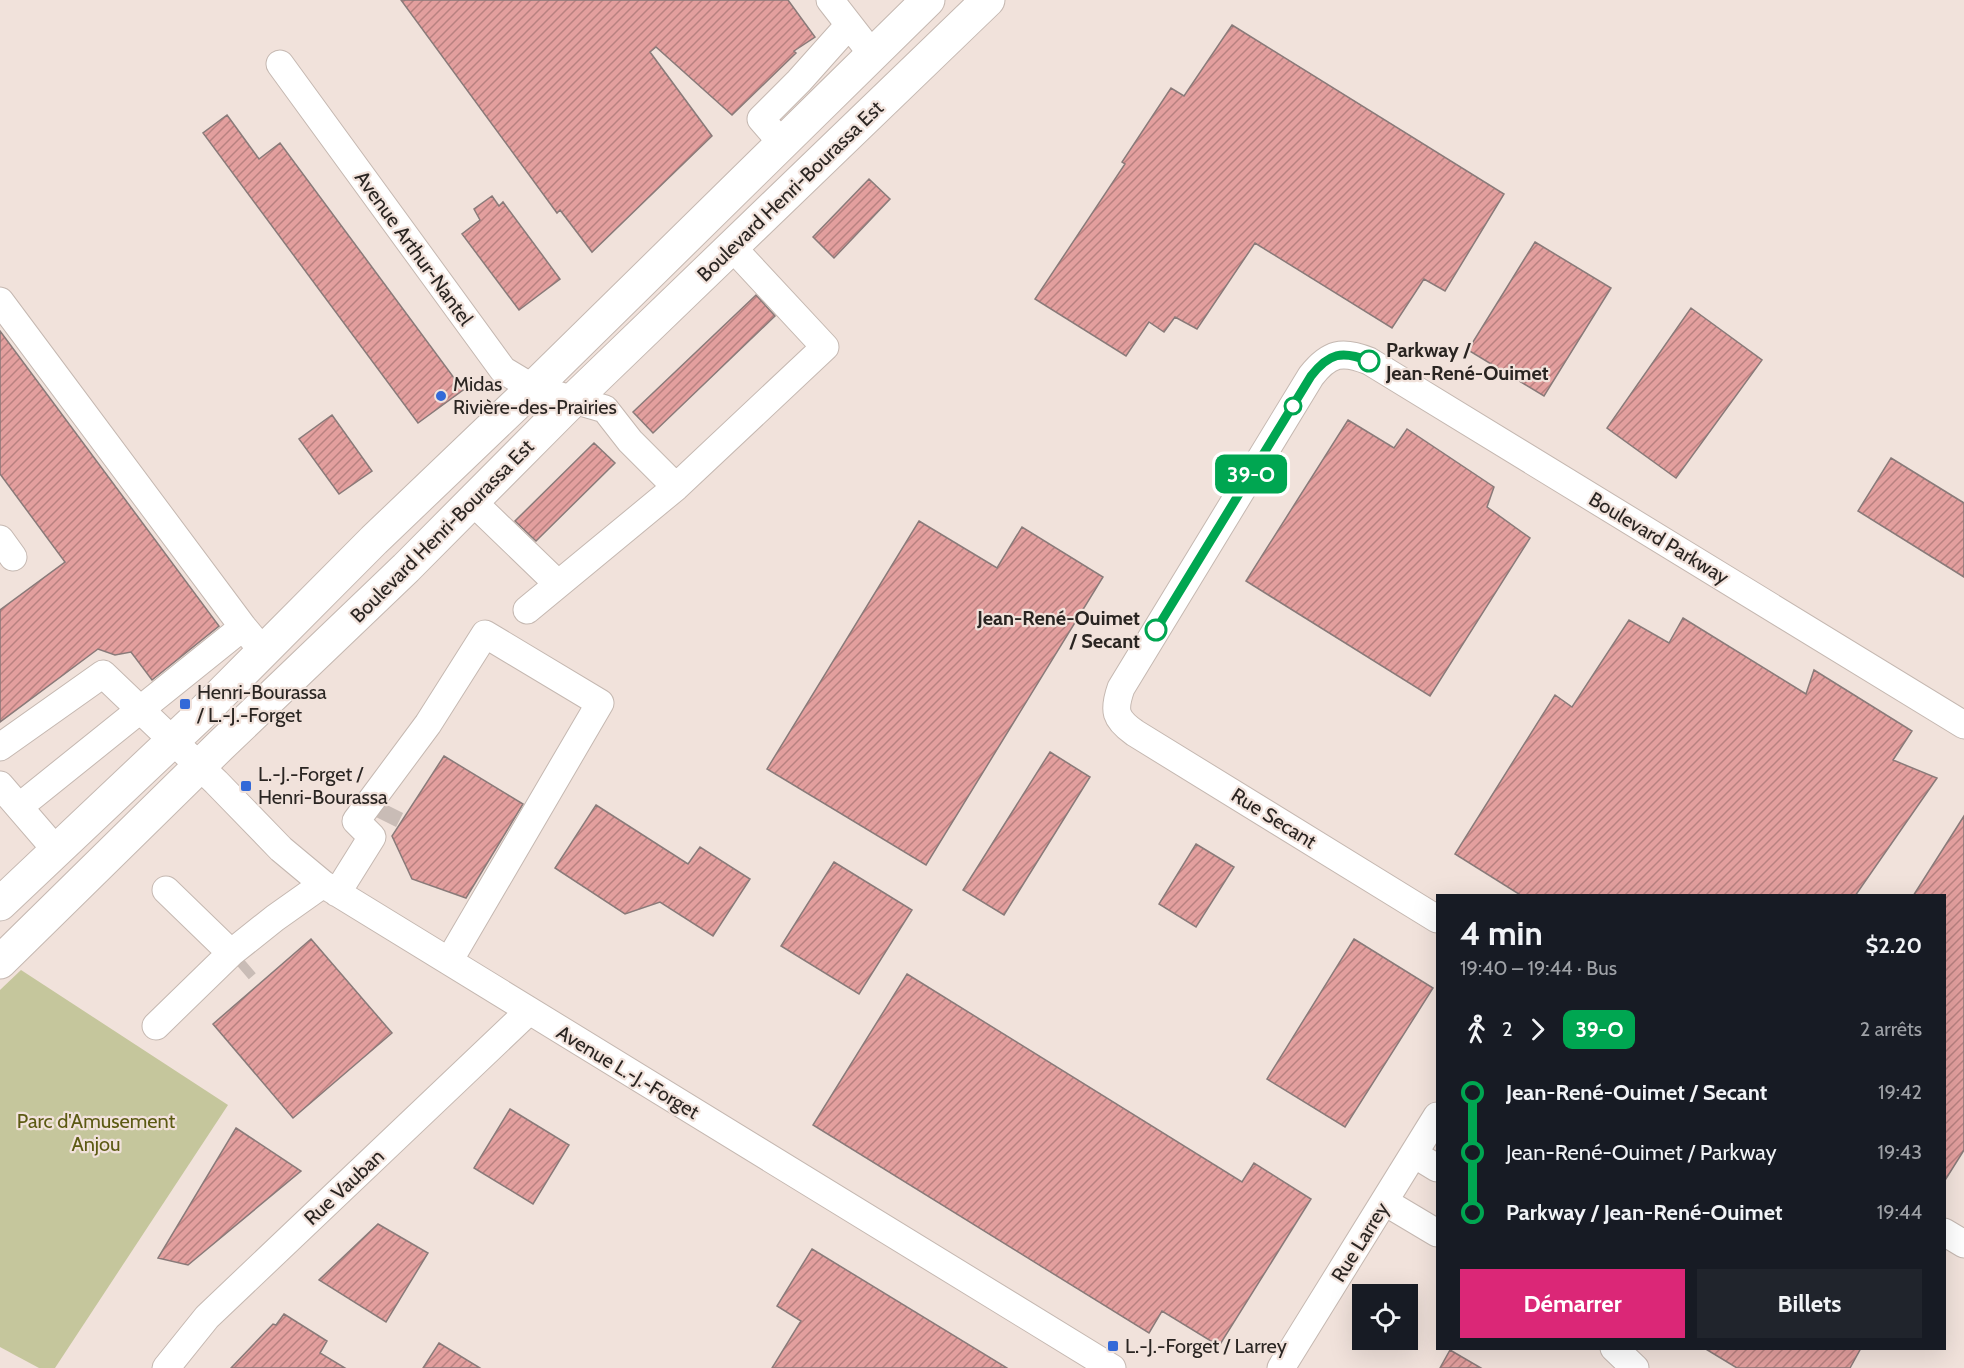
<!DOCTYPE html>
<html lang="fr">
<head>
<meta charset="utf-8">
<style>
  :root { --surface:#171b24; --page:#20242c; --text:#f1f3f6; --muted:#9ea1a6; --accent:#db2777 }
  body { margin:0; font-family:Cabin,sans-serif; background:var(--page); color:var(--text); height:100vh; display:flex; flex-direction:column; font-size:22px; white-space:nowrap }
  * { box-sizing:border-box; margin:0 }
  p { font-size:20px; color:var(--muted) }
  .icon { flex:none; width:33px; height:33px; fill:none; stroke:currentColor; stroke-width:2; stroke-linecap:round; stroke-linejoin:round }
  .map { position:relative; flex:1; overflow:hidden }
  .drawer { position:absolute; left:1436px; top:894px; width:510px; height:456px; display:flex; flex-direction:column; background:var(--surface); border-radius:0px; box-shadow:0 6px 24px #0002 }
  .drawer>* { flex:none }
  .badge { padding:0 12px; border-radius:9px; font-size:21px; line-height:39px }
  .controls { position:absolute; left:1352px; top:1284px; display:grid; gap:12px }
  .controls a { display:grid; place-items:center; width:66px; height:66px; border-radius:0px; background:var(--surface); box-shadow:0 6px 24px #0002; font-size:30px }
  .map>.badge { position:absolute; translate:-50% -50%; box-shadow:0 0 0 3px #fff }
  .legs { display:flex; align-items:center; gap:9px; height:66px; padding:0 24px; font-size:20px }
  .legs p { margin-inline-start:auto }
  .overview { display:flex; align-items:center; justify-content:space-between; height:102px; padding:0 24px }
  h1 { font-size:33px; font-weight:700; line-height:45px }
  .action { display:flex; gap:12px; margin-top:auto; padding:12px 24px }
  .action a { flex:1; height:69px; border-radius:0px; background:var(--accent); color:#fff; font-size:24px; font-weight:700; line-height:69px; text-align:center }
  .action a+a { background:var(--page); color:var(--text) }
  ul { padding:0 24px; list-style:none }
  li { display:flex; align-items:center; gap:21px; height:60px; font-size:22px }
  li i { display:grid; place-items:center; width:9px; height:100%; margin:0 8px; background:currentColor }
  li i::after { content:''; width:15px; height:15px; margin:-8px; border:4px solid; border-radius:50%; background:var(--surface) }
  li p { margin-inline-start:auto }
  li:first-child i { background:linear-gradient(#0000 50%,currentColor 0) }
  li:last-child i { background:linear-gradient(currentColor 50%,#0000 0) }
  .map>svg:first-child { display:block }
  .green { fill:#c5c69c }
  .building { fill:url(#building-hatch); stroke:#897a79; stroke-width:1.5 }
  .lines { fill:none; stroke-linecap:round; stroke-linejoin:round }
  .minor-tunnel { stroke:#c9bcb6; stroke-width:27; stroke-dasharray:27 14; stroke-linecap:butt }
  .minor-casing { stroke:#c5b8b1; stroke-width:29 }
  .major-casing { stroke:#c5b8b1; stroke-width:35 }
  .minor { stroke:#fff; stroke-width:27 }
  .major { stroke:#fff; stroke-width:33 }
  .line-1-casing { stroke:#fff; stroke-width:14 }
  .line-1 { stroke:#00a651; stroke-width:9 }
  .stop-1-dot { fill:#fff; stroke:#00a651; stroke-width:3 }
  .poi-dot { fill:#3369d8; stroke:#f1e2db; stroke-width:2 }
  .labels { text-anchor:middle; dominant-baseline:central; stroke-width:4.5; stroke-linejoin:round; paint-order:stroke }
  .street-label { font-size:20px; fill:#2a2522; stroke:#f1e2db }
  .stop-label { font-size:20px; font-weight:bold; fill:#2a2522; stroke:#f1e2db; text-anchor:start }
  .poi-label { font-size:20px; fill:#2a2522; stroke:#f1e2db; text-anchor:start }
  .park-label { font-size:20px; fill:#5c5a13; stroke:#f1e2db }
</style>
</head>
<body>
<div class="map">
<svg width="1964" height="1368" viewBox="0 0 1964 1368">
  <defs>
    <pattern id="building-hatch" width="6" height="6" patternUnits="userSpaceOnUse" patternTransform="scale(1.5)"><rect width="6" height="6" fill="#e39f9e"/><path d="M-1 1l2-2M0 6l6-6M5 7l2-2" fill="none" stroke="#b88180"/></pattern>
  </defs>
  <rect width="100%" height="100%" fill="#f1e2db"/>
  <!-- green -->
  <path class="green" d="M21,970l207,135 -173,263h-16l-39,-21v-357z"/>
  <!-- building -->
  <path class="building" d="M401,0h387l27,37 -21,14 2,2 -64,62 -76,-68 -6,5 62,84 -120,116 -32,-42 -3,3z
    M1232,25l272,169 -59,97 -21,-12 -32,49 -137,-85 -58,86 -22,-12 -11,15 -15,-10 -23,34 -91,-57 90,-135 -3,-2 49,-74 13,8z
    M227,115l32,44 21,-16 183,247 -45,33 -215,-290z
    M869,179l21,20 -56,59 -21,-21z
    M492,196l7,10 4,-4 57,77 -41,31 -57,-76 18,-14 -6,-11z
    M1535,242l76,46 -67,108 -76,-46z
    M756,295l19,21 -122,117 -20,-21z
    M1691,308l71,52 -86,118 -69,-50z
    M0,331l219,295 -67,54 -21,-28 -16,3 -17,-6 -98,73v-112l65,-48 -65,-88z
    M332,415l40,56 -33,23 -40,-55z
    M1348,420l46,28 13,-19 87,58 -7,20 43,31 -100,158 -184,-115z
    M594,443l21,20 -79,78 -21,-20z
    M1891,458l73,45v74l-106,-66z
    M919,521l78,47 25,-41 81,50 -177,288 -159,-96z
    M1683,618l123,76 8,-24 98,61 -19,29 44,18 -82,118h-333l-67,-42 100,-159 17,12 57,-87 40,23z
    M1050,752l40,25 -86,138 -41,-25z
    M444,756l79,48 -57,94 -54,-19 -20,-43z
    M596,805l92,59 12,-17 50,32 -37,57 -53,-34 -35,12 -70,-46z
    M1964,816v334l-20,32v-286h-31z
    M1196,844l38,23 -38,60 -37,-23z
    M834,862l78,48 -53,84 -78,-48z
    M311,939l81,94 -99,85 -80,-94z
    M1354,939l79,49 -88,139 -78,-48z
    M907,974l335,208 12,-19 57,36 -92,147 -57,-35 -13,22 -336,-208z
    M510,1109l59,36 -36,59 -59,-36z
    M236,1128l65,43 -113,94 -30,-7z
    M378,1224l50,29 -42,69 -67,-42z
    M812,1249l195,119h-235l29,-47 -24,-15z
    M284,1314l43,27 -7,12 25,15h-114l42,-44 3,1z
    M439,1343l41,25h-57z
    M1704,1348h157l-11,20h-113z
    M1450,1350l31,18h-41z"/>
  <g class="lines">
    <!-- minor-tunnel -->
    <path class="minor-tunnel" d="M384,821l7,-14
      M240,969l7,-6"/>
    <!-- minor casing -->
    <g class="minor-casing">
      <path id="minor" d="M830,0l42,54
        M280,64l223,306 30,18 72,21 25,32 46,46 149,-140 -93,-100
        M781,142l-20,-23 38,-38 50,-56
        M0,301l243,326 20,24
        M472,501l86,83
        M0,539l13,18
        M527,610l149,-123
        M0,747l103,-73 113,108 65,67 42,35 789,484
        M0,785l56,65
        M19,807l224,-180
        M166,890l65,63
        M337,893l35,-56 -16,-16 72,-97 57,-90 115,69 -151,258
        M1437,919l-302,-186c-20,-14 -22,-22 -14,-45l190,-312c18,-23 31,-26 58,-15l595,364
        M156,1026l75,-73 44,-35 48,-34
        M1414,1154l23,14
        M1385,1202l52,31
        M1944,1232l20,12
        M1614,1348l21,20
        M166,1368l41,-51 322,-306
        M1281,1368l156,-252"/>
    </g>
    <!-- major casing -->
    <g class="major-casing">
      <path id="major" d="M0,904l200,-189 174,-175 159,-152 395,-388
        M0,962l220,-216 186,-178 166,-167 416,-401"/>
    </g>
    <!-- minor -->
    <use href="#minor" class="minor"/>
    <!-- major -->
    <use href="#major" class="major"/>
  </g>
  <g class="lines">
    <!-- line-1 casing -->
    <g class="line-1-casing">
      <path id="line-1" d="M1156,630l155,-254c18,-23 31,-26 58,-15"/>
    </g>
    <!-- line-1 -->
    <use href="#line-1" class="line-1"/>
  </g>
  <!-- markers -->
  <g class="stop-1-dot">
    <circle cx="1369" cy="361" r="10"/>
    <circle cx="1293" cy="406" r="8"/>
    <circle cx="1156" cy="630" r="10"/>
  </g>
  <g class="poi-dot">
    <circle cx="441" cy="396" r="6"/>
    <rect x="179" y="698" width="12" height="12" rx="3"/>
    <rect x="240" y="780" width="12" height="12" rx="3"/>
    <rect x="1107" y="1340" width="12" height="12" rx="3"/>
  </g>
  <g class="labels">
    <!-- street labels -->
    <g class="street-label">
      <text transform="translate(790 191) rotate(-44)">Boulevard Henri-Bourassa Est</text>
      <text transform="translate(414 248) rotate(54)">Avenue Arthur-Nantel</text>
      <text transform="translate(442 531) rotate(-45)">Boulevard Henri-Bourassa Est</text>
      <text transform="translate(1659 538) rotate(31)">Boulevard Parkway</text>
      <text transform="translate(1274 818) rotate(32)">Rue Secant</text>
      <text transform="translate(628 1072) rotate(31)">Avenue L.-J.-Forget</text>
      <text transform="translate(344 1187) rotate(-43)">Rue Vauban</text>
      <text transform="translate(1360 1242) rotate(-58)">Rue Larrey</text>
    </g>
    <!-- stop labels -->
    <g class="stop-label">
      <text x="1386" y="350">Parkway /<tspan x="1386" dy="23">Jean-René-Ouimet</tspan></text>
      <text x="1140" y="618" text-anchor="end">Jean-René-Ouimet<tspan x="1140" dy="23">/ Secant</tspan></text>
    </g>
    <!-- poi labels -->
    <g class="poi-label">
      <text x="453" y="384">Midas<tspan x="453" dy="23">Rivière-des-Prairies</tspan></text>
      <text x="197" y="692">Henri-Bourassa<tspan x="197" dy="23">/ L.-J.-Forget</tspan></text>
      <text x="258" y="774">L.-J.-Forget /<tspan x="258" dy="23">Henri-Bourassa</tspan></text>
      <text x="1125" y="1346">L.-J.-Forget / Larrey</text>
    </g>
    <!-- park labels -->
    <g class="park-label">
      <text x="96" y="1121">Parc d'Amusement<tspan x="96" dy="23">Anjou</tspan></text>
    </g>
  </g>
</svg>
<div class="controls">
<a><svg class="icon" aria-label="locate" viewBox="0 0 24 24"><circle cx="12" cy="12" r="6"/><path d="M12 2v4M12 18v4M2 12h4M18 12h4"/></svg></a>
</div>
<b class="badge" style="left:1251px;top:474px;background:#00a651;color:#fff">39-O</b>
<section class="drawer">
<div class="overview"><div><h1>4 min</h1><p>19:40 – 19:44 · Bus</p></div><b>$2.20</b></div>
<div class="legs"><svg class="icon" aria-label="walk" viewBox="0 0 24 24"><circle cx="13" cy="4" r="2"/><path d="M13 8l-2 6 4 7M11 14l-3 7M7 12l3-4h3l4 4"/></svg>2<svg class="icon" aria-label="forward" viewBox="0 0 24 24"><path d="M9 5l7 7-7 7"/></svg><b class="badge" style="background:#00a651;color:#fff">39-O</b><p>2 arrêts</p></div>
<ul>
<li><i style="color:#00a651"></i><b>Jean-René-Ouimet / Secant</b><p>19:42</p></li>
<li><i style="color:#00a651"></i><span>Jean-René-Ouimet / Parkway</span><p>19:43</p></li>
<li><i style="color:#00a651"></i><b>Parkway / Jean-René-Ouimet</b><p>19:44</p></li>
</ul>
<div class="action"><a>Démarrer</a><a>Billets</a></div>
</section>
</div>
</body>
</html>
